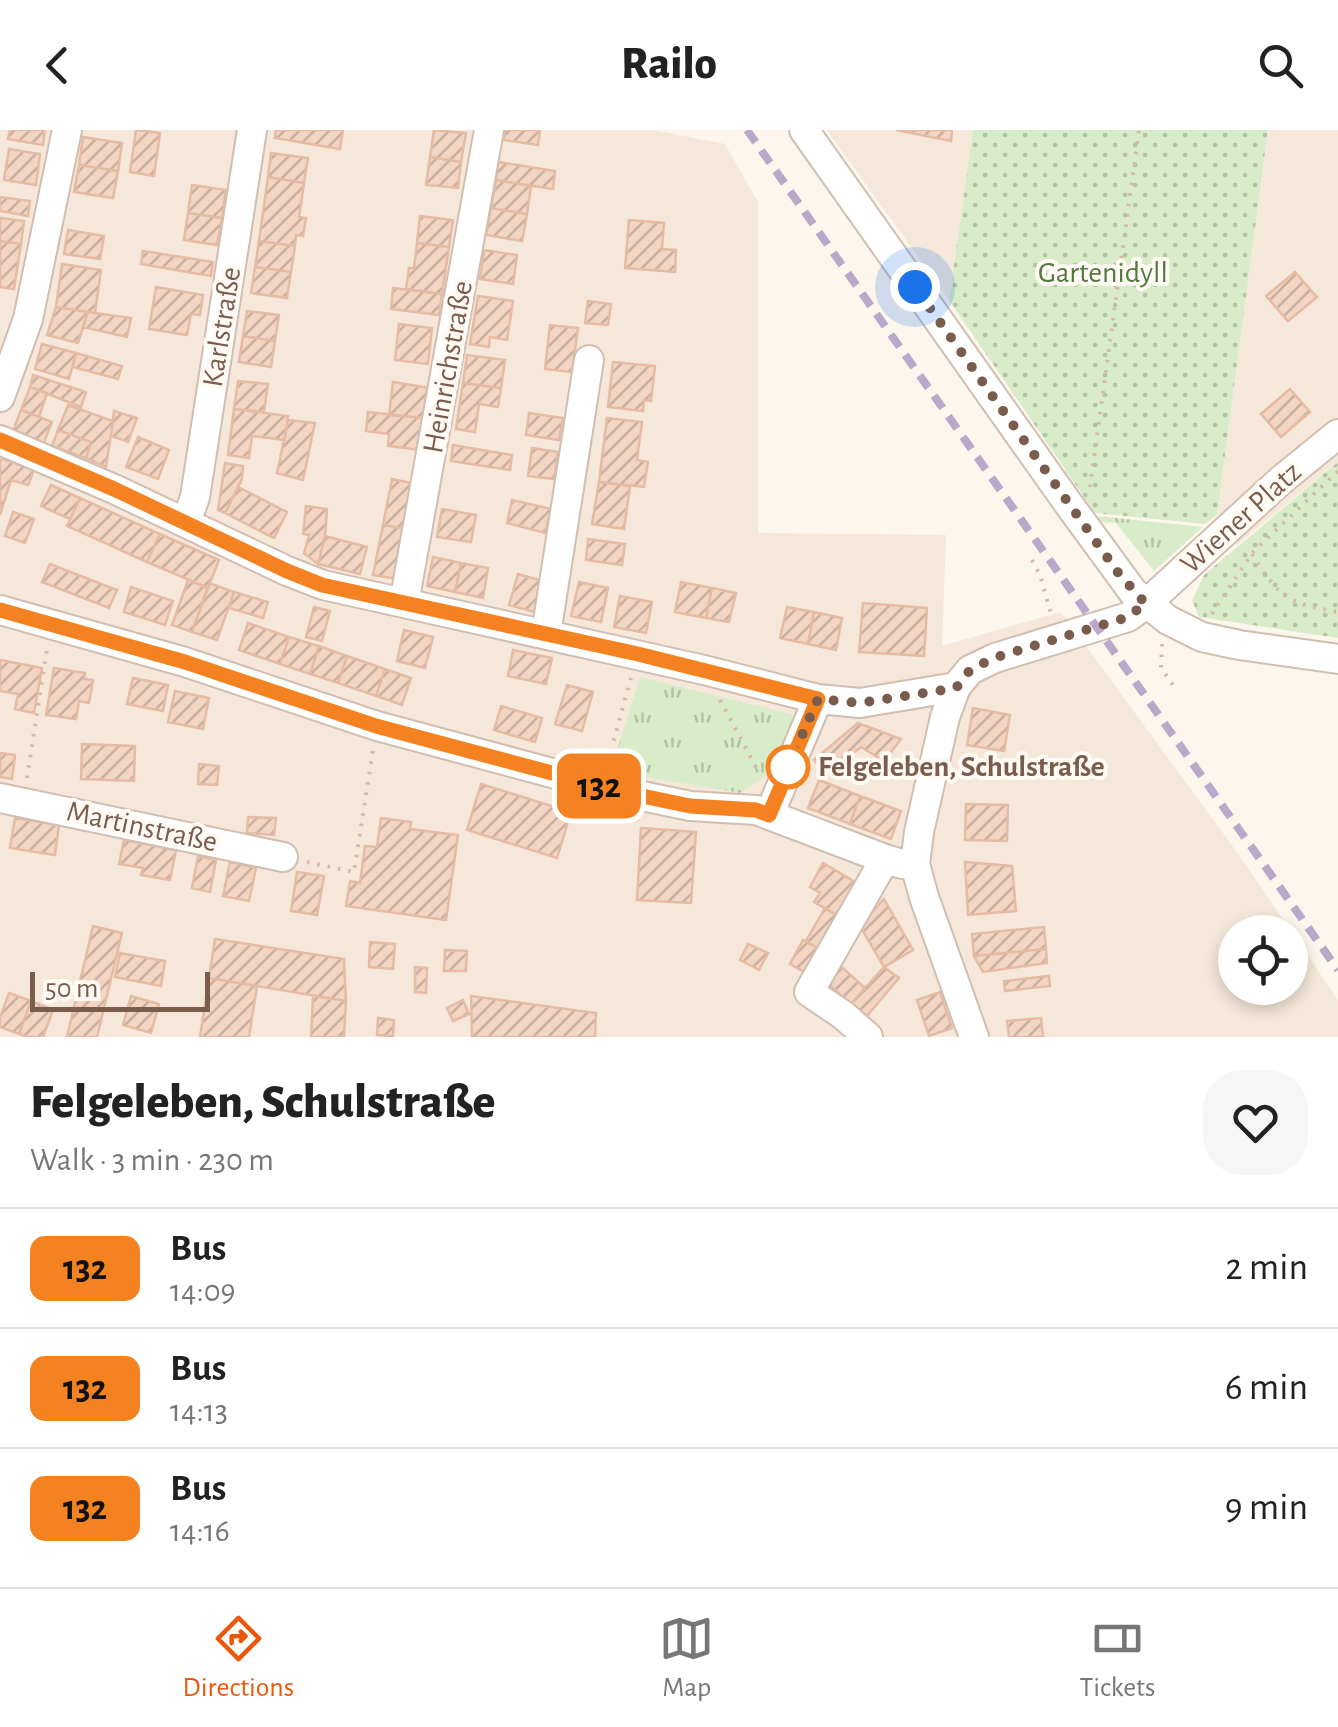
<!DOCTYPE html>
<html lang="en">
<head>
<meta charset="utf-8">
<style>
  :root { --surface:#fff; --page:#f6f6f6; --text:#222; --muted:#767676; --line:#e0e0e0; --accent:#ea580c }
  body { margin:0; font-family:"Alegreya Sans",sans-serif; background:var(--page); color:var(--text); height:100vh; display:flex; flex-direction:column; font-size:38px; white-space:nowrap }
  * { box-sizing:border-box; margin:0 }
  p { font-size:32px; color:var(--muted) }
  .icon { flex:none; width:55px; height:55px; fill:none; stroke:currentColor; stroke-width:2; stroke-linecap:round; stroke-linejoin:round }
  .map { position:relative; height:907px; overflow:hidden }
  .side { display:flex; flex-direction:column; background:var(--surface); flex:1 }
  .side>* { flex:none }
  .badge { padding:0 20px; border-radius:15px; font-size:35px; line-height:65px }
  .tools { position:absolute; left:1218px; top:785px; display:grid; gap:20px }
  .tools a { display:grid; place-items:center; width:90px; height:90px; border-radius:50%; background:var(--surface); box-shadow:0 5px 15px #0003; font-size:50px }
  .scale { position:absolute; left:30px; bottom:25px; width:180px; box-sizing:border-box; padding-left:10px; border:5px solid #7a5c4d; border-top:0; font-size:28px; line-height:35px; white-space:nowrap; color:#7a5c4d; -webkit-text-stroke:8px #fffaf3; paint-order:stroke }
  .you { position:absolute; width:50px; height:50px; margin:-25px; border:8px solid #fff; border-radius:50%; background:#1a73e8; box-shadow:0 0 0 15px #1a73e833 }
  .map>.badge { position:absolute; translate:-50% -50%; box-shadow:0 0 0 5px #fff }
  .round { display:grid; place-items:center; flex:none; width:105px; height:105px; border-radius:40px; background:var(--page) }
  .head { display:flex; align-items:center; justify-content:space-between; height:170px; padding:0 30px }
  h1 { font-size:48px; font-weight:800; line-height:75px }
  ul { padding:0; list-style:none }
  li { display:flex; align-items:center; gap:30px; height:120px; padding:0 30px; border-top:2px solid var(--line) }
  li div { flex:1 }
  li b { display:block; font-size:38px }
  li em { font-style:normal }
  li .badge { min-width:110px; font-weight:700; text-align:center }
  header { display:flex; justify-content:space-between; align-items:center; height:130px; padding:0 30px; background:var(--surface); font-size:45px; font-weight:800 }
  .menu { display:flex; justify-content:space-around; align-items:center; height:140px; border-top:2px solid var(--line); background:var(--surface); font-size:28px; color:var(--muted) }
  .menu a { display:grid; justify-items:center; gap:5px }
  .menu .selected { color:var(--accent) }
  .map>svg:first-child { display:block }
  .residential { fill:#f5e8da; fill-rule:evenodd }
  .grass { fill:url(#grass-tufts) }
  .park { fill:url(#park-dots) }
  .building { fill:url(#building-hatch); stroke:#e6bba3; stroke-width:2.5 }
  .lines { fill:none; stroke-linecap:round; stroke-linejoin:round }
  .minor-casing { stroke:#d1beb0; stroke-width:32 }
  .path { stroke:#d9b8a5; stroke-width:4; stroke-dasharray:2.5 8; stroke-linecap:butt }
  .minor { stroke:#fff; stroke-width:28 }
  .rail { stroke:#b9a8c9; stroke-width:8; stroke-dasharray:15 10; stroke-linecap:butt }
  .line-casing { stroke:#fff; stroke-width:22 }
  .line { stroke:#f58220; stroke-width:15 }
  .walk { stroke:#7a5c4d; stroke-width:10; stroke-dasharray:0 18 }
  .stop-dot { fill:#fff; stroke:#f58220; stroke-width:5 }
  .labels { text-anchor:middle; dominant-baseline:central; stroke-width:8; stroke-linejoin:round; paint-order:stroke }
  .park-label { font-size:30px; fill:#537a41; stroke:#fffaf3 }
  .street-label { font-size:30px; fill:#7a5c4d; stroke:#fffaf3 }
  .stop-label { font-size:30px; font-weight:bold; fill:#7a5c4d; stroke:#fffaf3; text-anchor:start }
</style>
</head>
<body>
<header><svg class="icon" aria-label="back" viewBox="0 0 24 24"><path d="M15 5l-7 7 7 7"/></svg>Railo<svg class="icon" aria-label="search" viewBox="0 0 24 24"><circle cx="10" cy="10" r="6"/><path d="M15 15l6 6"/></svg></header>
<div class="map">
<svg width="1338" height="907" viewBox="0 0 1338 907">
  <defs>
    <pattern id="grass-tufts" width="24" height="20" patternUnits="userSpaceOnUse" patternTransform="scale(2.5)"><rect width="24" height="20" fill="#d8ecc9"/><path d="M3 7l-1-3M5 7V3M7 7l1-3M15 17l-1-3M17 17v-4M19 17l1-3" fill="none" stroke="#b4c2a5"/></pattern>
    <pattern id="park-dots" width="8" height="8" patternUnits="userSpaceOnUse" patternTransform="scale(2.5)"><rect width="8" height="8" fill="#d8ecc9"/><path d="M2 2h.1M6 6h.1" fill="none" stroke="#b4c2a5" stroke-width="1.8" stroke-linecap="round"/></pattern>
    <pattern id="building-hatch" width="6" height="6" patternUnits="userSpaceOnUse" patternTransform="scale(2.5)"><rect width="6" height="6" fill="#f3d5c3"/><path d="M-1 1l2-2M0 6l6-6M5 7l2-2" fill="none" stroke="#cab0a1"/></pattern>
  </defs>
  <rect width="100%" height="100%" fill="#fdf6ec"/>
  <!-- residential -->
  <path class="residential" d="M0,0h653l72,14 33,58v331l188,2 -4,111 119,-34 178,243 99,145v37h-1338zM1235,802h55v56h-55z
    M827,0h146l-24,170z
    M1268,0h70v332l-101,83 -20,-30z"/>
  <!-- grass -->
  <path class="grass" d="M1096,386l107,11 -49,44 -38,-48 -16,-1z
    M640,547l152,37 2,21 -28,41 -26,17 -129,-22z"/>
  <!-- park -->
  <path class="park" d="M973,0h295l-51,385 -12,9 -110,-11 -146,-213z
    M1338,332v176l-139,-21 -7,-17 12,-25z"/>
  <!-- building -->
  <path class="building" d="M10,0h35l-2,15 -35,-6z
    M136,0l24,3 -6,43 -24,-4z
    M276,0h67l-3,19 -65,-11z
    M434,0l32,3 -5,29 -31,-5z
    M505,0h35l-2,15 -34,-5z
    M896,0h56l-1,11z
    M83,7l39,6 -4,28 -39,-6z
    M9,19l31,5 -4,31 -32,-5z
    M271,23l37,5 -4,25 -36,-6z
    M430,27l31,5 -3,26 -32,-3z
    M498,32l57,9 -2,18 -57,-9z
    M79,35l39,6 -5,27 -39,-6z
    M268,47l36,6 -5,34 7,1 -3,18 -7,-1 -1,11 -36,-5z
    M496,50l35,6 -4,28 -36,-6z
    M192,55l34,5 -4,28 -34,-5z
    M0,67l30,4 -2,15 -28,-5z
    M491,78l36,6 -5,27 -36,-6z
    M188,83l34,5 -5,27 -33,-5z
    M420,86l33,4 -4,27 -32,-4z
    M0,88l24,3 -3,23 -21,-3z
    M629,90l35,3 -2,26 14,1 -1,22 -50,-4z
    M68,100l36,6 -4,23 -36,-5z
    M0,111l21,3 -7,45 -14,-2z
    M259,111l36,5 -4,26 -36,-5z
    M417,113l32,4 -7,47 -36,-5 3,-21h5z
    M484,120l33,5 -4,29 -33,-5z
    M143,121l70,11 -2,14 -70,-12z
    M62,134l39,6 -6,43 -39,-6z
    M255,137l36,5 -4,26 -36,-5z
    M1295,142l22,25 -29,24 -22,-25z
    M156,157l47,8 -3,20 -9,-1 -4,21 -38,-6z
    M393,158l49,6 -3,21 -48,-6z
    M478,166l35,5 -6,39 -17,-3 -1,10 -19,-3z
    M588,171l23,3 -3,21 -23,-2z
    M56,177l32,5 -10,31 -31,-8z
    M247,181l32,4 -4,26 -32,-5z
    M88,182l43,6 -4,19 -44,-10z
    M399,194l33,4 -4,36 -33,-4z
    M550,195l28,3 -6,44 -27,-3z
    M243,206l32,5 -4,26 -32,-5z
    M42,214l34,9 -7,26 -34,-10z
    M76,223l46,13 -4,13 -45,-12z
    M467,225l38,5 -4,28 -38,-5z
    M613,232l42,4 -4,35 -7,-1 -1,11 -35,-4z
    M33,245l53,17 -5,15 -51,-20z
    M238,251l30,3 -4,28 -30,-3z
    M393,252l37,6 -6,30 -35,-3z
    M463,253l38,5 -3,19 -19,-3 -4,28 -19,-3z
    M30,257l17,6 -8,24 -18,-7z
    M1290,259l20,23 -29,25 -20,-23z
    M68,275l45,16 -7,46 -20,-9 5,-16 -33,-12z
    M234,279l54,7 -3,24 -33,-4 -3,22 -21,-3z
    M21,280l31,12 -9,23 -31,-12z
    M114,281l23,7 -9,24 -17,-6z
    M368,282l56,6 -4,32 -32,-4 1,-12 -23,-3z
    M529,283l34,5 -4,22 -33,-5z
    M607,288l35,4 -5,38 11,2 -4,25 -45,-5z
    M288,290l27,3 -12,57 -26,-7z
    M58,300l33,12 -5,16 -34,-12z
    M138,307l31,13 -11,29 -32,-12z
    M453,315l59,10 -2,15 -59,-9z
    M532,318l26,4 -4,27 -26,-3z
    M0,328l34,12 -6,15 -17,-5 -11,35z
    M225,333l18,3 -1,13 -17,34 -7,-3z
    M392,349l24,5 -9,45 -24,-4z
    M599,352l31,4 -6,43 -32,-5z
    M51,355l29,13 -10,21 -29,-13z
    M238,357l49,25 -13,26 -49,-25z
    M80,368l80,36 -13,28 -80,-36z
    M512,370l39,9 -6,24 -38,-10z
    M306,376l21,3 -2,27 -7,28 -14,-11 5,-18 -6,-1z
    M442,379l34,6 -5,27 -34,-5z
    M13,382l21,7 -9,24 -20,-7z
    M383,395l24,4 -10,50 -24,-4z
    M160,404l59,26 -11,28 -61,-26z
    M325,406l42,11 -7,27 -42,-10z
    M588,409l37,5 -3,21 -36,-5z
    M433,427l28,6 -6,29 -28,-6z
    M461,433l27,5 -5,30 -28,-6z
    M50,434l67,26 -8,18 -67,-26z
    M518,444l25,7 -8,31 -26,-7z
    M188,450l20,8 -16,44 -20,-7z
    M579,452l29,6 -7,34 -30,-6z
    M681,452l31,6 -6,30 -31,-6z
    M209,453l25,9 -17,48 -25,-8z
    M131,457l42,14 -8,24 -41,-13z
    M712,458l24,5 -7,29 -23,-4z
    M234,462l34,10 -5,16 -34,-10z
    M620,466l32,6 -6,31 -32,-6z
    M863,473l64,5 -3,48 -65,-4z
    M314,477l16,4 -8,30 -16,-4z
    M787,477l27,5 -6,32 -28,-6z
    M814,482l28,6 -6,32 -28,-6z
    M248,493l41,14 -9,27 -41,-14z
    M404,500l29,7 -8,31 -28,-7z
    M289,507l30,9 -9,28 -30,-10z
    M319,516l28,10 -9,27 -28,-9z
    M513,520l39,8 -6,26 -38,-8z
    M347,526l38,13 -9,27 -38,-13z
    M0,530l42,8 -8,45 -19,-4 3,-15 -18,-3z
    M54,538l31,5 -1,6 9,1 -4,23 -10,-2 -3,18 -30,-4z
    M385,539l26,9 -9,27 -26,-9z
    M133,548l35,7 -5,26 -36,-7z
    M567,555l26,7 -11,39 -27,-7z
    M175,561l34,7 -6,31 -35,-7z
    M501,576l41,12 -7,24 -41,-12z
    M973,578l37,7 -6,36 -37,-6z
    M858,593l43,16 -17,22 -23,-14 -34,28 -13,-15z
    M82,614l53,2 -1,35 -53,-2z
    M0,623l15,2 -3,24 -12,-2z
    M199,634l20,2 -2,19 -19,-1z
    M819,650l41,16 -10,28 -42,-16z
    M481,654l90,28 -14,46 -90,-28z
    M860,666l41,15 -10,28 -41,-15z
    M966,674l42,1 -1,36 -42,-1z
    M248,687l28,1 -2,17 -27,-2z
    M15,688l44,7 -4,30 -45,-7z
    M381,688l30,4 -1,7 48,6 -12,85 -100,-14 4,-25 10,2 5,-37 12,1z
    M641,698l55,4 -5,71 -54,-3z
    M124,710l52,10 -6,30 -29,-5 2,-7 -24,-4z
    M198,726l18,4 -6,32 -18,-4z
    M230,732l26,6 -7,33 -26,-5z
    M965,732l47,4 4,45 -48,4z
    M823,733l37,22 -18,33 -28,-16 6,-9 -10,-6z
    M297,742l27,4 -7,39 -26,-4z
    M884,769l29,51 -29,17 -24,-41z
    M825,778l17,10 -19,33 -17,-10z
    M93,796l29,7 -25,104h-30z
    M1044,797l2,22 -72,7 -2,-22z
    M215,809l129,20 2,42 -137,-23z
    M803,810l20,11 -13,24 -20,-11z
    M370,812l25,2 -2,25 -24,-2z
    M748,814l20,9 -9,17 -19,-10z
    M1046,819l1,14 -64,9 -9,-16z
    M445,820l22,1 -1,20h-22z
    M120,823l45,8 -4,25 -46,-9z
    M835,831l30,27 -14,16 -27,-24z
    M415,837l12,1 -1,25 -11,-1z
    M884,837l15,11 -33,39 -15,-13z
    M1049,846l1,10 -45,5 -1,-10z
    M209,848l48,8 -8,51h-49z
    M940,862l12,36 -23,8 -12,-36z
    M9,863l22,8 -12,33 -19,-7v-9z
    M131,866l28,8 -8,29 -28,-8z
    M313,866l33,5 -2,36h-33z
    M471,866l125,17 -1,24h-123z
    M463,870l6,14 -16,7 -6,-13z
    M31,871l22,9 -10,27h-15l-9,-3z
    M378,888l16,2 -1,16 -16,-1z
    M1041,888l2,19h-34l-2,-16z"/>
  <g class="lines">
    <!-- minor casing -->
    <g class="minor-casing">
      <path id="minor" d="M804,0l266,376 63,86 35,28 34,17 37,8 99,14
        M0,267l28,-78 39,-189
        M0,310l114,49 173,82 36,14 381,85 114,29 42,4 96,-16
        M186,392l9,-25 57,-367
        M404,473l85,-473
        M0,480l185,52 192,64 246,66 67,14 66,4 129,49 17,5h13
        M546,504l43,-274
        M0,668l283,59
        M769,685l49,-116
        M868,907l-25,-22 -34,-23 76,-133
        M974,907l-50,-140 -9,-33 4,-32 26,-115 11,-30 14,-17 25,-12 133,-41 18,-13 134,-123 58,-47"/>
    </g>
    <!-- path -->
    <path class="path" d="M1090,357l49,-357
      M1252,424c28,44 34,49 86,58
      M1032,430l8,15 11,39
      M1212,484l40,-61 86,-82
      M1162,514l-1,24 14,20
      M720,570l38,71
      M608,631l23,-83
      M27,648l20,-129
      M307,732l47,10 19,-122"/>
    <!-- minor -->
    <use href="#minor" class="minor"/>
    <!-- rail -->
    <path class="rail" d="M747,0l591,840"/>
  </g>
  <g class="lines">
    <!-- line casing -->
    <g class="line-casing">
      <path id="line" d="M0,310l114,49 173,82 35,14 316,69 180,45 -49,116 -13,-5 -66,-4 -67,-14 -247,-66 -191,-64 -185,-52"/>
    </g>
    <!-- line -->
    <use href="#line" class="line"/>
    <!-- walk -->
    <path class="walk" d="M788,637l30,-68 42,4 96,-15 14,-18 24,-12 131,-40 21,-14 -27,-30 -204,-287"/>
  </g>
  <!-- markers -->
  <circle class="stop-dot" cx="788" cy="637" r="20"/>
  <g class="labels">
    <!-- park labels -->
    <g class="park-label">
      <text x="1103" y="143">Gartenidyll</text>
    </g>
    <!-- street labels -->
    <g class="street-label">
      <text transform="translate(222 197) rotate(-81)">Karlstraße</text>
      <text transform="translate(448 237) rotate(-80)">Heinrichstraße</text>
      <text transform="translate(1241 388) rotate(-42)">Wiener Platz</text>
      <text transform="translate(142 697) rotate(12)">Martinstraße</text>
    </g>
    <!-- stop labels -->
    <g class="stop-label">
      <text x="818" y="637">Felgeleben, Schulstraße</text>
    </g>
  </g>
</svg>
<div class="tools">
<a><svg class="icon" aria-label="locate" viewBox="0 0 24 24"><circle cx="12" cy="12" r="6"/><path d="M12 2v4M12 18v4M2 12h4M18 12h4"/></svg></a>
</div>
<div class="scale">50 m</div>
<div class="you" style="left:915px;top:157px"></div>
<b class="badge" style="left:599px;top:656px;background:#f58220;color:#111">132</b>
</div>
<section class="side">
<div class="head"><div><h1>Felgeleben, Schulstraße</h1><p>Walk · 3 min · 230 m</p></div><a class="round"><svg class="icon" aria-label="heart" viewBox="0 0 24 24"><path d="M12 20l-8-8c-3-5 5-10 8-4 3-6 11-1 8 4z"/></svg></a></div>
<ul>
<li><span class="badge" style="background:#f58220;color:#111">132</span><div><b>Bus</b><p>14:09</p></div><em>2 min</em></li>
<li><span class="badge" style="background:#f58220;color:#111">132</span><div><b>Bus</b><p>14:13</p></div><em>6 min</em></li>
<li><span class="badge" style="background:#f58220;color:#111">132</span><div><b>Bus</b><p>14:16</p></div><em>9 min</em></li>
</ul>
</section>
<nav class="menu">
<a class="selected"><svg class="icon" aria-label="directions" viewBox="0 0 24 24"><path d="M12 3l9 9-9 9-9-9zM9 14v-3h6M13 9l2 2-2 2"/></svg>Directions</a>
<a><svg class="icon" aria-label="map" viewBox="0 0 24 24"><path d="M3 6l6-2 6 2 6-2v14l-6 2-6-2-6 2zM9 4v14M15 6v14"/></svg>Map</a>
<a><svg class="icon" aria-label="tickets" viewBox="0 0 24 24"><path d="M3 7h18v10H3zM15 7v10"/></svg>Tickets</a>
</nav>
</body>
</html>
